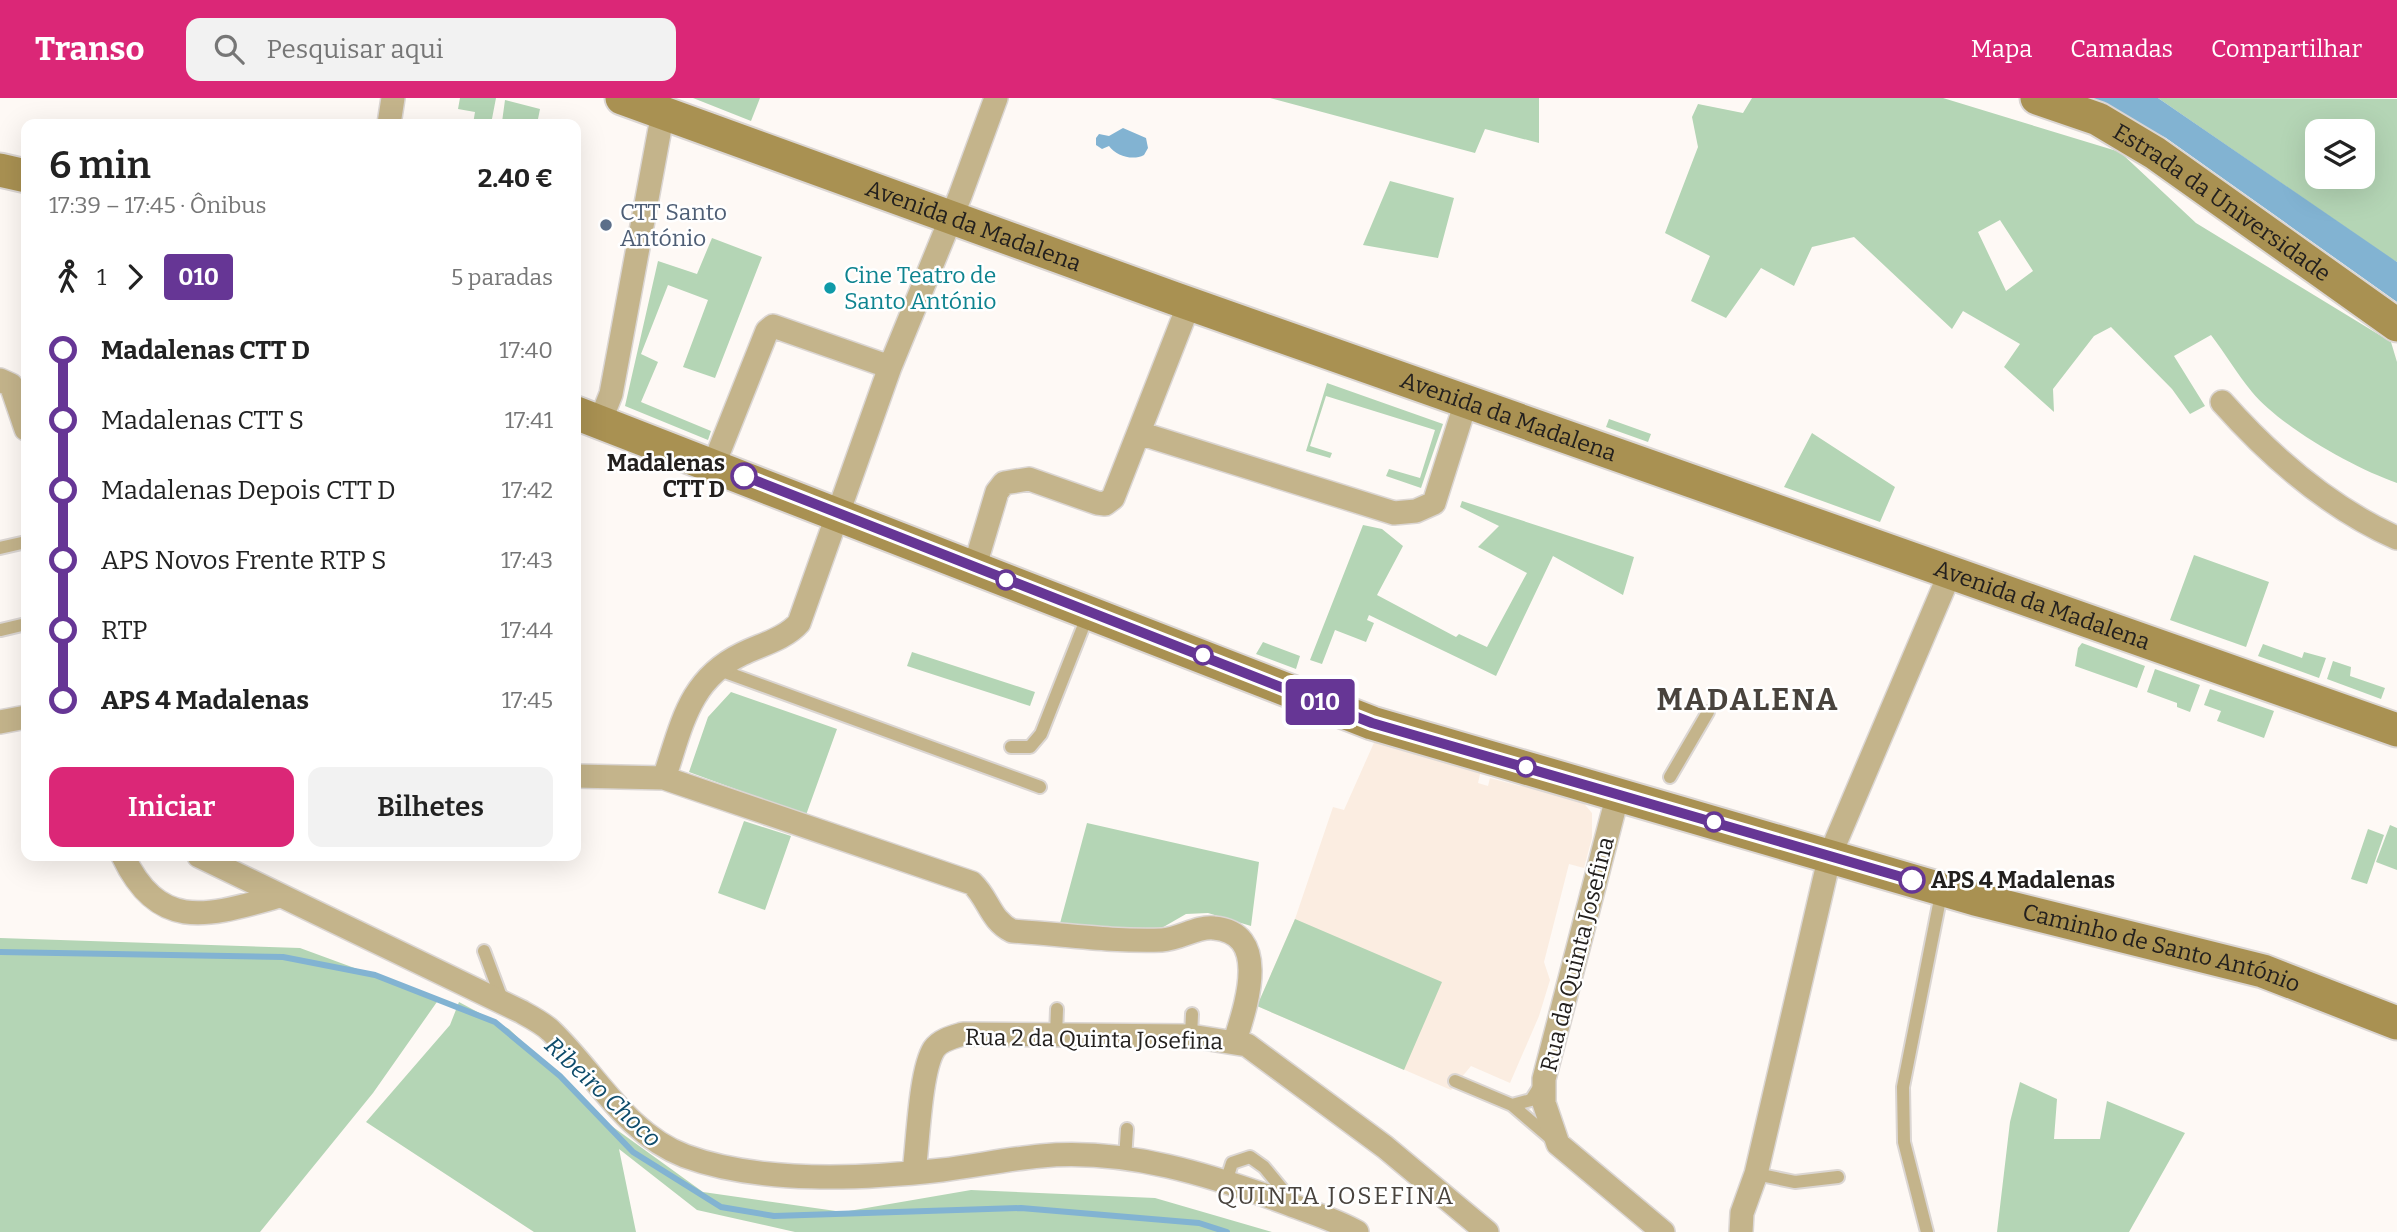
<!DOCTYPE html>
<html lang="pt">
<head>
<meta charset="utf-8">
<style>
  :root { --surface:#fff; --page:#f2f2f2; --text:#222; --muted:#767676; --accent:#db2777 }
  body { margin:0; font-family:Bitter,serif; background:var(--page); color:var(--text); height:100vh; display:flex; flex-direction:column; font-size:26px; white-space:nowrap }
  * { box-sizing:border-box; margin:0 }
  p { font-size:23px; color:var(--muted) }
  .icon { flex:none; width:38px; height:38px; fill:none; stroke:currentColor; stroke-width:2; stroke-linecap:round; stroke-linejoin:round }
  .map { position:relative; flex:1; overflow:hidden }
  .panel { position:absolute; left:21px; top:21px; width:560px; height:742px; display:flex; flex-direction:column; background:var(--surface); border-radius:14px; box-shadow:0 7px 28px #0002 }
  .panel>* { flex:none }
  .badge { padding:0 14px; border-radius:5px; font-size:24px; line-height:46px }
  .controls { position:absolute; left:2305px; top:21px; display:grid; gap:14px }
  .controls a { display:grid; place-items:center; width:70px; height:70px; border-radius:14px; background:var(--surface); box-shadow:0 7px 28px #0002; font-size:35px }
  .map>.badge { position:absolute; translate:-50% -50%; box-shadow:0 0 0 4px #fff }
  .legs { display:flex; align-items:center; gap:10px; height:77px; padding:0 28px; font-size:23px }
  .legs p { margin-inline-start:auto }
  .headline { display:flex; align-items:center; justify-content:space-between; height:119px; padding:0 28px }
  h1 { font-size:38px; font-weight:600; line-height:52px }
  .button { display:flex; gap:14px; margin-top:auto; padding:14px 28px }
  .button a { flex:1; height:80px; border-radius:14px; background:var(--accent); color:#fff; font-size:28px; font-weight:600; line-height:80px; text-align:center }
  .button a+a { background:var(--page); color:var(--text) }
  ul { padding:0 28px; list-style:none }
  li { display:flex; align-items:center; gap:24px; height:70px; font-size:26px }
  li i { display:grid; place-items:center; width:10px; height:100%; margin:0 9px; background:currentColor }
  li i::after { content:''; width:18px; height:18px; margin:-9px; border:5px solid; border-radius:50%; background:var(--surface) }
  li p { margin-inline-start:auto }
  li:first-child i { background:linear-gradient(#0000 50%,currentColor 0) }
  li:last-child i { background:linear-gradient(currentColor 50%,#0000 0) }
  header { display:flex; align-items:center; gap:42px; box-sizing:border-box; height:98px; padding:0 35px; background:var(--accent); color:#fff }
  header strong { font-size:33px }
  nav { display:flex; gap:38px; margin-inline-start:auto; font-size:24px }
  .search { width:490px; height:63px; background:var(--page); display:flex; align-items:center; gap:18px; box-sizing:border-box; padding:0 24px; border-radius:14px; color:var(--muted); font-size:26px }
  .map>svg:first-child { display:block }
  .built { fill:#fbede1 }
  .green { fill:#b4d5b5; fill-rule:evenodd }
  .water { fill:#82b3d2 }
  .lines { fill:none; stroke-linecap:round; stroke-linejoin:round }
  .stream { stroke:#82b3d2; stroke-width:6 }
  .lane-casing { stroke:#dbd6d3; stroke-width:16 }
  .street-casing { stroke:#dbd6d3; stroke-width:26 }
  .secondary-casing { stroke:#dbd6d3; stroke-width:37 }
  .lane { stroke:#c4b48b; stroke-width:12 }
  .street { stroke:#c4b48b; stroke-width:23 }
  .secondary { stroke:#a99152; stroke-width:33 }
  .line-1-casing { stroke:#fff; stroke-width:16 }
  .line-1 { stroke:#663695; stroke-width:10 }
  .service-dot { fill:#5c6f8a; stroke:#fff; stroke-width:2.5 }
  .culture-dot { fill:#0f9aa8; stroke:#fff; stroke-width:2.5 }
  .stop-1-dot { fill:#fff; stroke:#663695; stroke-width:3.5 }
  .labels { text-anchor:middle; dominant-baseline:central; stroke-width:5; stroke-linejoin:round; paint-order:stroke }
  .street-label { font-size:23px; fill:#23201e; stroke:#fff }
  .service-label { font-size:23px; fill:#4e5e75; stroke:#fff; text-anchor:start }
  .culture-label { font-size:23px; fill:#0d838f; stroke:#fff; text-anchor:start }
  .stop-label { font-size:23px; font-weight:bold; fill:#23201e; stroke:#fff; text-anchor:end }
  .water-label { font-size:24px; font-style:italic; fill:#0e4c6b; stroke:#fff }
  .neighbourhood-label { font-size:24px; letter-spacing:2px; fill:#49433d; stroke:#fff }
  .district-label { font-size:30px; font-weight:bold; letter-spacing:2px; fill:#49433d; stroke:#fff }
</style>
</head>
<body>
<header>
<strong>Transo</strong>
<div class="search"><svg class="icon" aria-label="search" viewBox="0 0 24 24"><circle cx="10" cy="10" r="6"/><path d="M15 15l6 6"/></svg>Pesquisar aqui</div>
<nav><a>Mapa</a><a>Camadas</a><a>Compartilhar</a></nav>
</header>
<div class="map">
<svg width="2397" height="1134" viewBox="0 0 2397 1134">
  <rect width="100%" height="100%" fill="#fef9f5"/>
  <!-- built -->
  <path class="built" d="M1377,638l104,34 -3,13 10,3 2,-8 30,8 6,-2 55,16 11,13v25l-8,30 -15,-4 -25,98 6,18 -11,36 -29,67 -39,-17 -20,24 -194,-84 38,-87 38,-112 11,3z"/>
  <!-- green -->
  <path class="green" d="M460,0h36l-5,26h-18l2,-12 -17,-3z
    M693,0h67l-9,23z
    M1270,0h269v45l-54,-14 -10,24z
    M1752,0h191l177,54 76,71 195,119 6,20v121c-43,-15 -116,-56 -145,-91 -15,-18 -27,-39 -41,-57l-37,21 31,50 -15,8 -18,-25 -61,-62 -17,9 -41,53 1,23 -50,-45 16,-23 -57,-33 -11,18 -98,-92 -42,10 -18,39 -33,-18 -35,50 -35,-17 19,-45 -45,-23 33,-86 -6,-30 6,-13 45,9zM2000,122l33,51 -27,20 -28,-59z
    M2158,0l239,1v163l-7,-4zM2317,33h45v46h-45z
    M505,2l35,9 -3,15 -35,-2z
    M1390,83l64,17 -16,60 -75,-13z
    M712,140l50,19 -47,121 -32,-11 25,-67 -40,-15 -27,69 17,8 -17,40 70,29 -3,9 -83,-34 33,-145 39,13z
    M1327,285l116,41 -22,64 -35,-12 3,-7 31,9 15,-48 -109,-34 -16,50 22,7 -2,5 -24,-7z
    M1609,321l42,15 -3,8 -42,-15z
    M1812,335l83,54 -15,35 -96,-35z
    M1462,403l172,56 -11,38 -70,-39 -57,120 -127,-61 -2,5 7,3 -8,19 -31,-12 -13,34 -12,-4 53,-135 19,4 21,17 -26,49 79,42 3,-3 28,13 40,-74 -49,-26 21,-21 -39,-19z
    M2194,457l75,27 -23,65 -76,-27z
    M1263,544l37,14 -4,13 -40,-15z
    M2082,545l63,23 -8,22 -62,-22 3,-18z
    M2263,546l39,14 2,-6 22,6 -7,20 -61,-22z
    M912,554l123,40 -5,14 -123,-40z
    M2333,563l18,6 -1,9 35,12 -4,11 -54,-20z
    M2155,571l45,16 -10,27 -13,-5v-4l-30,-11z
    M2210,591l64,22 -10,27 -47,-17 4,-10 -17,-6z
    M731,594l106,37 -31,86 -117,-43 19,-55z
    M744,723l47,15 -26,74 -47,-17z
    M1087,725l172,39 -8,64 -43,-13 -22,1 -33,19 -94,-6z
    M2390,727l7,3v42l-21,-8z
    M2368,731l16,6 -17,49 -16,-5z
    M1295,821l147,63 -38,88 -147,-64z
    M0,840l300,10 139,51 -66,94 -113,139h-260z
    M459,904l50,27 97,93 97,70 140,20 128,-22 184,8 117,34h-477l-98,-22 -78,-61 17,83h-102l-168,-110 84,-97z
    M2020,984l37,17 -3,40h46l7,-38 78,32 -56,99h-132l13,-110z"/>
  <!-- water -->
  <path class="water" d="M2085,0h73l239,164v40l-231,-164z
    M1123,30l23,10 2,10 -4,7c-11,6 -28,1 -35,-9l-7,3 -6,-4v-7l3,-4 10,2z"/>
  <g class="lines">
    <!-- stream -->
    <path class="stream" d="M0,854l283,5 92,18 120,47 65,54 73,76 88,55 53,9 247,-8 178,15 28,9"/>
    <!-- lane casing -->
    <g class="lane-casing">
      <path id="lane" d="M0,450l26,-6
        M1,532l25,-6
        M717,571l323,118
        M1011,649h19l11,-13 48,-122
        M1670,679l38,-65
        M484,853l19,51
        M1056,937l1,-26
        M1191,938l1,-22
        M1455,983l57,24 19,-5 9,-14
        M1512,1007l42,36
        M1125,1061l2,-30
        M1756,1076l39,8 43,-5
        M1226,1084l6,-19 18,-6 14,10 28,34
        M1927,1134l-23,-90 -1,-55 39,-198"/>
    </g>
    <!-- street casing -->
    <g class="street-casing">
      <path id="street" d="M389,26l4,-26
        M0,282l11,5 15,44
        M2222,304c49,55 107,106 175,136
        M600,324l11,-28 52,-282
        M1139,335l255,80 22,-2 18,-8 32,-101
        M714,366l53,-133 6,-5 117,41
        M974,471l23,-77 7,-9 25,-4 68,24 8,1 8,-6 76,-194
        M0,624l26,-5
        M576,678l88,2 308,105c17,16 18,37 40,48 49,3 101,11 150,9 18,-1 35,-14 52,-12 58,5 31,80 21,113
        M664,680c18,-52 24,-98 78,-124 18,-9 43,-15 57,-31l91,-256 70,-171 36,-98
        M1618,696l-74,285v24l14,41 105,88
        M123,758c37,78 87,59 157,40
        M199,758l321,155c11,6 23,12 31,20 45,43 74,102 134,125 76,28 177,23 257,14 33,-4 66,-11 99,-14 85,-8 170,19 248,48 23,9 47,16 68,28
        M914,1074c4,-29 6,-101 20,-123 6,-9 19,-12 29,-15l228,2 56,9 138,102 102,85
        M1741,1134l1,-19 14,-39 74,-319 120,-282"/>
    </g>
    <!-- secondary casing -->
    <g class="secondary-casing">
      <g id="secondary">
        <path id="s1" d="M622,0l551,200 1224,432"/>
        <path id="s2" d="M2037,0l61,21 57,34 242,172"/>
        <path d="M0,72l26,6"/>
        <path id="s3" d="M576,315l796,310 603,176 288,72 134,52"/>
      </g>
    </g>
    <!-- lane -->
    <use href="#lane" class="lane"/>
    <!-- street -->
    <use href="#street" class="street"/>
    <!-- secondary -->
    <use href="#secondary" class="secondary"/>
  </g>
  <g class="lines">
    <!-- line-1 casing -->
    <g class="line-1-casing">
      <path id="line-1" d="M744,378l628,247 540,157"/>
    </g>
    <!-- line-1 -->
    <use href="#line-1" class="line-1"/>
  </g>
  <!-- markers -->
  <circle class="service-dot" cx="606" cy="127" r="7"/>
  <circle class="culture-dot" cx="830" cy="190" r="7"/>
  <g class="stop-1-dot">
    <circle cx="744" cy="378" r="12"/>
    <circle cx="1006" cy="482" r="9"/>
    <circle cx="1203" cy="557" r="9"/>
    <circle cx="1526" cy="669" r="9"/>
    <circle cx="1714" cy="724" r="9"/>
    <circle cx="1912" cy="782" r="12"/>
  </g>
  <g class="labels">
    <!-- street labels -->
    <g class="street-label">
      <text stroke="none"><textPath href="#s2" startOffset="214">Estrada da Universidade</textPath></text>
      <text stroke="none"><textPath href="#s1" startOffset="374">Avenida da Madalena</textPath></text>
      <text stroke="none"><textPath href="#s1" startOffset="942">Avenida da Madalena</textPath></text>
      <text stroke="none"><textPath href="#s1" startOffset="1508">Avenida da Madalena</textPath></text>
      <text stroke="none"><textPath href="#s3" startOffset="1675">Caminho de Santo António</textPath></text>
      <text transform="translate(1577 856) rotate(-76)">Rua da Quinta Josefina</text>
      <text transform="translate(1094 941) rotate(1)">Rua 2 da Quinta Josefina</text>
    </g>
    <!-- service labels -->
    <g class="service-label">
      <text x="620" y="114">CTT Santo<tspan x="620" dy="26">António</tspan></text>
    </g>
    <!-- culture labels -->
    <g class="culture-label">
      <text x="844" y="177">Cine Teatro de<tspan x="844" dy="26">Santo António</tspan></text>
    </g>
    <!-- stop labels -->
    <g class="stop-label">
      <text x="725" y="365">Madalenas<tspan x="725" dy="26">CTT D</tspan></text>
      <text x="1931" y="782" text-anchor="start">APS 4 Madalenas</text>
    </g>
    <!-- water labels -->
    <g class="water-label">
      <text transform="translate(603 994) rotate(43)">Ribeiro Choco</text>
    </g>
    <!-- neighbourhood labels -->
    <g class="neighbourhood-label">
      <text x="1336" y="1098">QUINTA JOSEFINA</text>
    </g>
    <!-- district labels -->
    <g class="district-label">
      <text x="1748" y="602">MADALENA</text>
    </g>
  </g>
</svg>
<div class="controls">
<a><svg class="icon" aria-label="layers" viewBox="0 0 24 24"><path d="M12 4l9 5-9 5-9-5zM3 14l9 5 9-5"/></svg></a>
</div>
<b class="badge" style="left:1320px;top:604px;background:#663695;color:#fff">010</b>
<section class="panel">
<div class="headline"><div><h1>6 min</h1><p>17:39 – 17:45 · Ônibus</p></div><b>2.40 €</b></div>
<div class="legs"><svg class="icon" aria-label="walk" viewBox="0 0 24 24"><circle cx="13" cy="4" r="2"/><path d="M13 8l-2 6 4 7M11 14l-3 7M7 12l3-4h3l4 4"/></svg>1<svg class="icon" aria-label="forward" viewBox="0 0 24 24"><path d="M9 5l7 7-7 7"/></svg><b class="badge" style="background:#663695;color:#fff">010</b><p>5 paradas</p></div>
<ul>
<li><i style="color:#663695"></i><b>Madalenas CTT D</b><p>17:40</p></li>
<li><i style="color:#663695"></i><span>Madalenas CTT S</span><p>17:41</p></li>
<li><i style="color:#663695"></i><span>Madalenas Depois CTT D</span><p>17:42</p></li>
<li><i style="color:#663695"></i><span>APS Novos Frente RTP S</span><p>17:43</p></li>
<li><i style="color:#663695"></i><span>RTP</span><p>17:44</p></li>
<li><i style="color:#663695"></i><b>APS 4 Madalenas</b><p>17:45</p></li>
</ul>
<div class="button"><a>Iniciar</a><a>Bilhetes</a></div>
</section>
</div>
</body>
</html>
